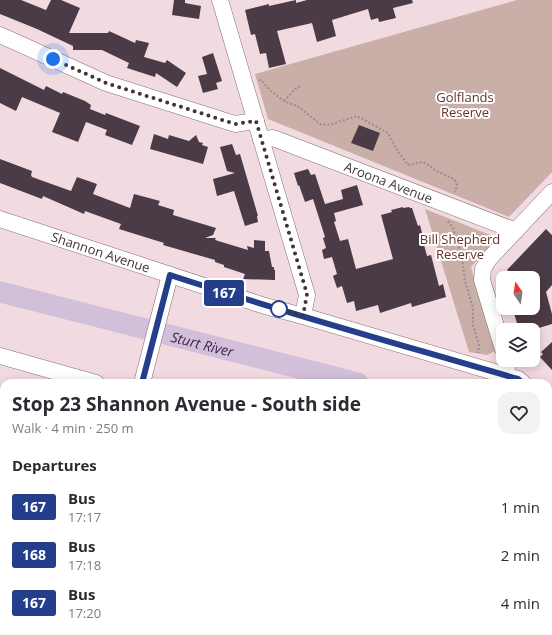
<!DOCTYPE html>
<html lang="en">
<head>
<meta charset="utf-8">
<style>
  :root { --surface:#fff; --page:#f2f2f3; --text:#2b2b33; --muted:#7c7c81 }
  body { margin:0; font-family:"Open Sans",sans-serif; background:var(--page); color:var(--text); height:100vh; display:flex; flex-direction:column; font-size:15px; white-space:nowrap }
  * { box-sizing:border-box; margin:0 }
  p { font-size:13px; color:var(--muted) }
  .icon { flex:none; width:22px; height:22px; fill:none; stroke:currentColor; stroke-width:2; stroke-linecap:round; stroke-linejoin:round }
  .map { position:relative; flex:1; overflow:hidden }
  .side { position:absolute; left:0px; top:379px; width:552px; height:256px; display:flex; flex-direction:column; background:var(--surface); border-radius:12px 12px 0 0; box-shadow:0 2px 10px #0003 }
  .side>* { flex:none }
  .badge { padding:0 8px; border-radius:3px; font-size:14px; line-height:26px }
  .needle { width:26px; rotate:347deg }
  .fabs { position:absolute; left:496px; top:271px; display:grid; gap:8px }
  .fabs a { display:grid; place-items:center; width:44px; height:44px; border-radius:8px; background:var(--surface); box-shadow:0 2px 10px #0003; font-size:20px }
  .you { position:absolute; width:20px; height:20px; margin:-10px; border:3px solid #fff; border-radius:50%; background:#1a73e8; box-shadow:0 0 0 6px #1a73e833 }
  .map>.badge { position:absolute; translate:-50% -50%; box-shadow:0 0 0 2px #fff }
  h2 { padding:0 12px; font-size:15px; line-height:36px }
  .round { display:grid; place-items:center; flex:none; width:42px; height:42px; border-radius:12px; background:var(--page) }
  .overview { display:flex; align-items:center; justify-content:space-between; height:68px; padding:0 12px }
  h1 { font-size:19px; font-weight:700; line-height:30px }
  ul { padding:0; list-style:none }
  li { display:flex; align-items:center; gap:12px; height:48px; padding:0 12px }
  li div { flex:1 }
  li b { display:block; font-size:15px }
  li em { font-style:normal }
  li .badge { min-width:44px; font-weight:700; text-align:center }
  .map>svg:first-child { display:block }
  .green { fill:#c9afa7 }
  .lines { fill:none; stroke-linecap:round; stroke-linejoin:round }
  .river { stroke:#d2bfd9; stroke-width:21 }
  .building { fill:#4b3b46 }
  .minor-casing { stroke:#857076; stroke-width:17 }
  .path { stroke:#9c8b90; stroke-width:2; stroke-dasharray:2 2; stroke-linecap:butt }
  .minor { stroke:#fff; stroke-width:16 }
  .line-casing { stroke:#fff; stroke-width:9 }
  .line { stroke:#243e8c; stroke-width:6 }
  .walk { stroke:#3f3538; stroke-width:4; stroke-dasharray:0 7.2 }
  .stop-dot { fill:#fff; stroke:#243e8c; stroke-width:2 }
  .labels { text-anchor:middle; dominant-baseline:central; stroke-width:4; stroke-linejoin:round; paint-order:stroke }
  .park-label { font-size:13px; fill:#633426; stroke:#fff }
  .street-label { font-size:13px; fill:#3f3538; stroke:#fff }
  .water-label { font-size:14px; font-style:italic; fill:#40254a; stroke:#fff }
</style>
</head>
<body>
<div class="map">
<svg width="552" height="635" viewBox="0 0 552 635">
  <rect width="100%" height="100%" fill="#f2dae1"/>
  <!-- green -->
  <path class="green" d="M517,0h35v172l-43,45 -241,-98 -13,-45z
    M425,209l73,29 -27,29 24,84 -8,4 -18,-3z"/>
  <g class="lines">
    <!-- river -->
    <g class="river">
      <path id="s1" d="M0,292l358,91"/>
      <path d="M548,523l4,12"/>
    </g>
  </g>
  <!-- building -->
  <path class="building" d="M0,0h21l25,10 5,-10h10l19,8 -11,25h39l1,-2 26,12 1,-3 13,3 -5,14 21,6 2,-3 19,13 -9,14 -21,-14 -1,4 -28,-9 2,-5 -27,-13h-29v-4l-36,-17 -37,-15z
    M174,0h11v3l16,3 -2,13 -27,-4z
    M296,0v3l11,-3h105l1,3 -20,5 3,10 -17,4 -1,-4 -7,2 -3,-11 -36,11 4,16 -19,6 -5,-19 -35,8 9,33 -17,4 -3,-15 -6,1 -5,-20 -4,1 -6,-25 24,-6v2z
    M213,53l9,28 -6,2 2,6 -15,4 -5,-17 9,-2 -5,-17z
    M0,68l44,22 2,-4 16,8 1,-2 22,9 6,4 -1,4 15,6 1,-2 34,13 -8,19 -27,-10 2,-5 -21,-8 -8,20 -26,-10 8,-19 -38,-16 -6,14 -16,-8z
    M359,125l21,8 -7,18 -22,-8z
    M154,134l14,5 1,-4 20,6 7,-6 3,7 4,1 -1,2 6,2 -5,17 -53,-15z
    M232,144l4,11 4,-1 18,62h-1l1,6 -13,4 -11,-35 -17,5 -4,-17 22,-6 -8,-2 -7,-24z
    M0,159l32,12 -1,4 1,2 39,14 6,-14 20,7 -4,10 37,14 4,-14 26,7 -2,4 16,5 -1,5 43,13 -3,7 -8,3h11l-1,2 33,10 -1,-4 7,2v-8l11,1v10h4l3,16h2v3h1v10l-32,-1 2,-5 -21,-7v-2l-9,-3v-2l-52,-15 1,-2 -45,-14 2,-5 -36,-13 -1,3 -41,-18 -1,3 -42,-16z
    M308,169l3,6 4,-1 10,30 18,-5 -2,-9 16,-5 6,20 -29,8 2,8 -2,1 6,19 8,-2 8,30 37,-10 -12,-44 11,-3 -1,-2 12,-3v1l6,-1 1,1h2l6,18 2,-1 3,12h-1l5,19 4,-1 8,31 4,-2 3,13 -34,10 -1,-4 -31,10 -2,-8 -22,6 -2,-10 -7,2 -5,-17 -5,2 -4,-12 4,-2 -5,-17 -8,2 -2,-9 4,-2 -3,-10 2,-1 -12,-38 -8,3 -6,-17 -1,1 -4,-13z
    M546,229l6,6v50l-6,7 6,22v10l-20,6h-13l-5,-17h2l-2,-5h19v-30h-17l-9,-8z
    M552,342v28l-12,-13 3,-3 -2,-2z"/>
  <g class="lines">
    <!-- minor casing -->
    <g class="minor-casing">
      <g id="minor">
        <path d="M220,0l87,295 -4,21"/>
        <path d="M0,35l106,48 129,41 21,-3"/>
        <path id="s2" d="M261,140l12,-2 243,93"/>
        <path id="s3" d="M0,219l265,87 38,10 215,63 5,4"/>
        <path d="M503,349l-21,-69 1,-11 6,-10 63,-67"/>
        <path d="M0,356l96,27"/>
        <path d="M506,360l1,6 -1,9"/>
        <path d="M142,383l28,-108"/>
        <path d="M548,408l4,3"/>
        <path d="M0,489l4,-1"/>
        <path d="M0,629l4,-1"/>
        <path d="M17,631l1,4"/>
        <path d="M187,631l1,4"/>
        <path d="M342,631l1,4"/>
        <path d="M517,631l2,4"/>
      </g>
    </g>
    <!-- path -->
    <path class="path" d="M259,80h2l11,12 12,9 15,6 21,17 7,1 5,-1 25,-8 31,17 9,17 11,15 14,-3 7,3 7,6 18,8 3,6 -2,7
      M284,101l11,-12 6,-3
      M448,221l5,7 9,30 3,23 8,27v17l6,20 -1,8"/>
    <!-- minor -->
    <use href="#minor" class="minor"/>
  </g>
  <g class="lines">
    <!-- line casing -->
    <g class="line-casing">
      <path id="line" d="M142,383l28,-108c115,38 232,70 348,104l5,4"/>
    </g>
    <!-- line -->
    <use href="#line" class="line"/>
    <!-- walk -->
    <path class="walk" d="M53,59l53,24 129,41 21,-3 51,173 -4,22 -26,-7h2"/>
  </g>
  <!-- markers -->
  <circle class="stop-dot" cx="279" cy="309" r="8"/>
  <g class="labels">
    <!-- park labels -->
    <g class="park-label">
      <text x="465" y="97">Golflands<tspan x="465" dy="15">Reserve</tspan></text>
      <text x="460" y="239">Bill Shepherd<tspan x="460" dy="15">Reserve</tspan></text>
    </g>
    <!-- street labels -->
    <g class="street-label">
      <text stroke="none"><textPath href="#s2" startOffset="136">Aroona Avenue</textPath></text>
      <text stroke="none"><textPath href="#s3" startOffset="106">Shannon Avenue</textPath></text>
    </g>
    <!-- water labels -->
    <g class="water-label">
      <text stroke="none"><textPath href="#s1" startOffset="209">Sturt River</textPath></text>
    </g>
  </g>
</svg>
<div class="fabs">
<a><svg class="needle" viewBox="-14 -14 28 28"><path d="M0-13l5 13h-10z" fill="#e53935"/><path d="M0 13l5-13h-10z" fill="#7c7c81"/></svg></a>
<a><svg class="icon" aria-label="layers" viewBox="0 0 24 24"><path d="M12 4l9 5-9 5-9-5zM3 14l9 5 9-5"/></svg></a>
</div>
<div class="you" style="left:53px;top:59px"></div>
<b class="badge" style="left:224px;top:293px;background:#243e8c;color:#fff">167</b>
<section class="side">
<div class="overview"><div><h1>Stop 23 Shannon Avenue - South side</h1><p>Walk · 4 min · 250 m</p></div><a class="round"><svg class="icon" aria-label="heart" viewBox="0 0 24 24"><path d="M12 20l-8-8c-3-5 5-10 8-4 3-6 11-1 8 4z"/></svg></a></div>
<h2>Departures</h2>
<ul>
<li><span class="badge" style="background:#243e8c;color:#fff">167</span><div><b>Bus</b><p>17:17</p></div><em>1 min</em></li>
<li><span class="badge" style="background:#243e8c;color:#fff">168</span><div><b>Bus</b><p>17:18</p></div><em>2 min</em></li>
<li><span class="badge" style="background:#243e8c;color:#fff">167</span><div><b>Bus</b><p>17:20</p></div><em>4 min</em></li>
</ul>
</section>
</div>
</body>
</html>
